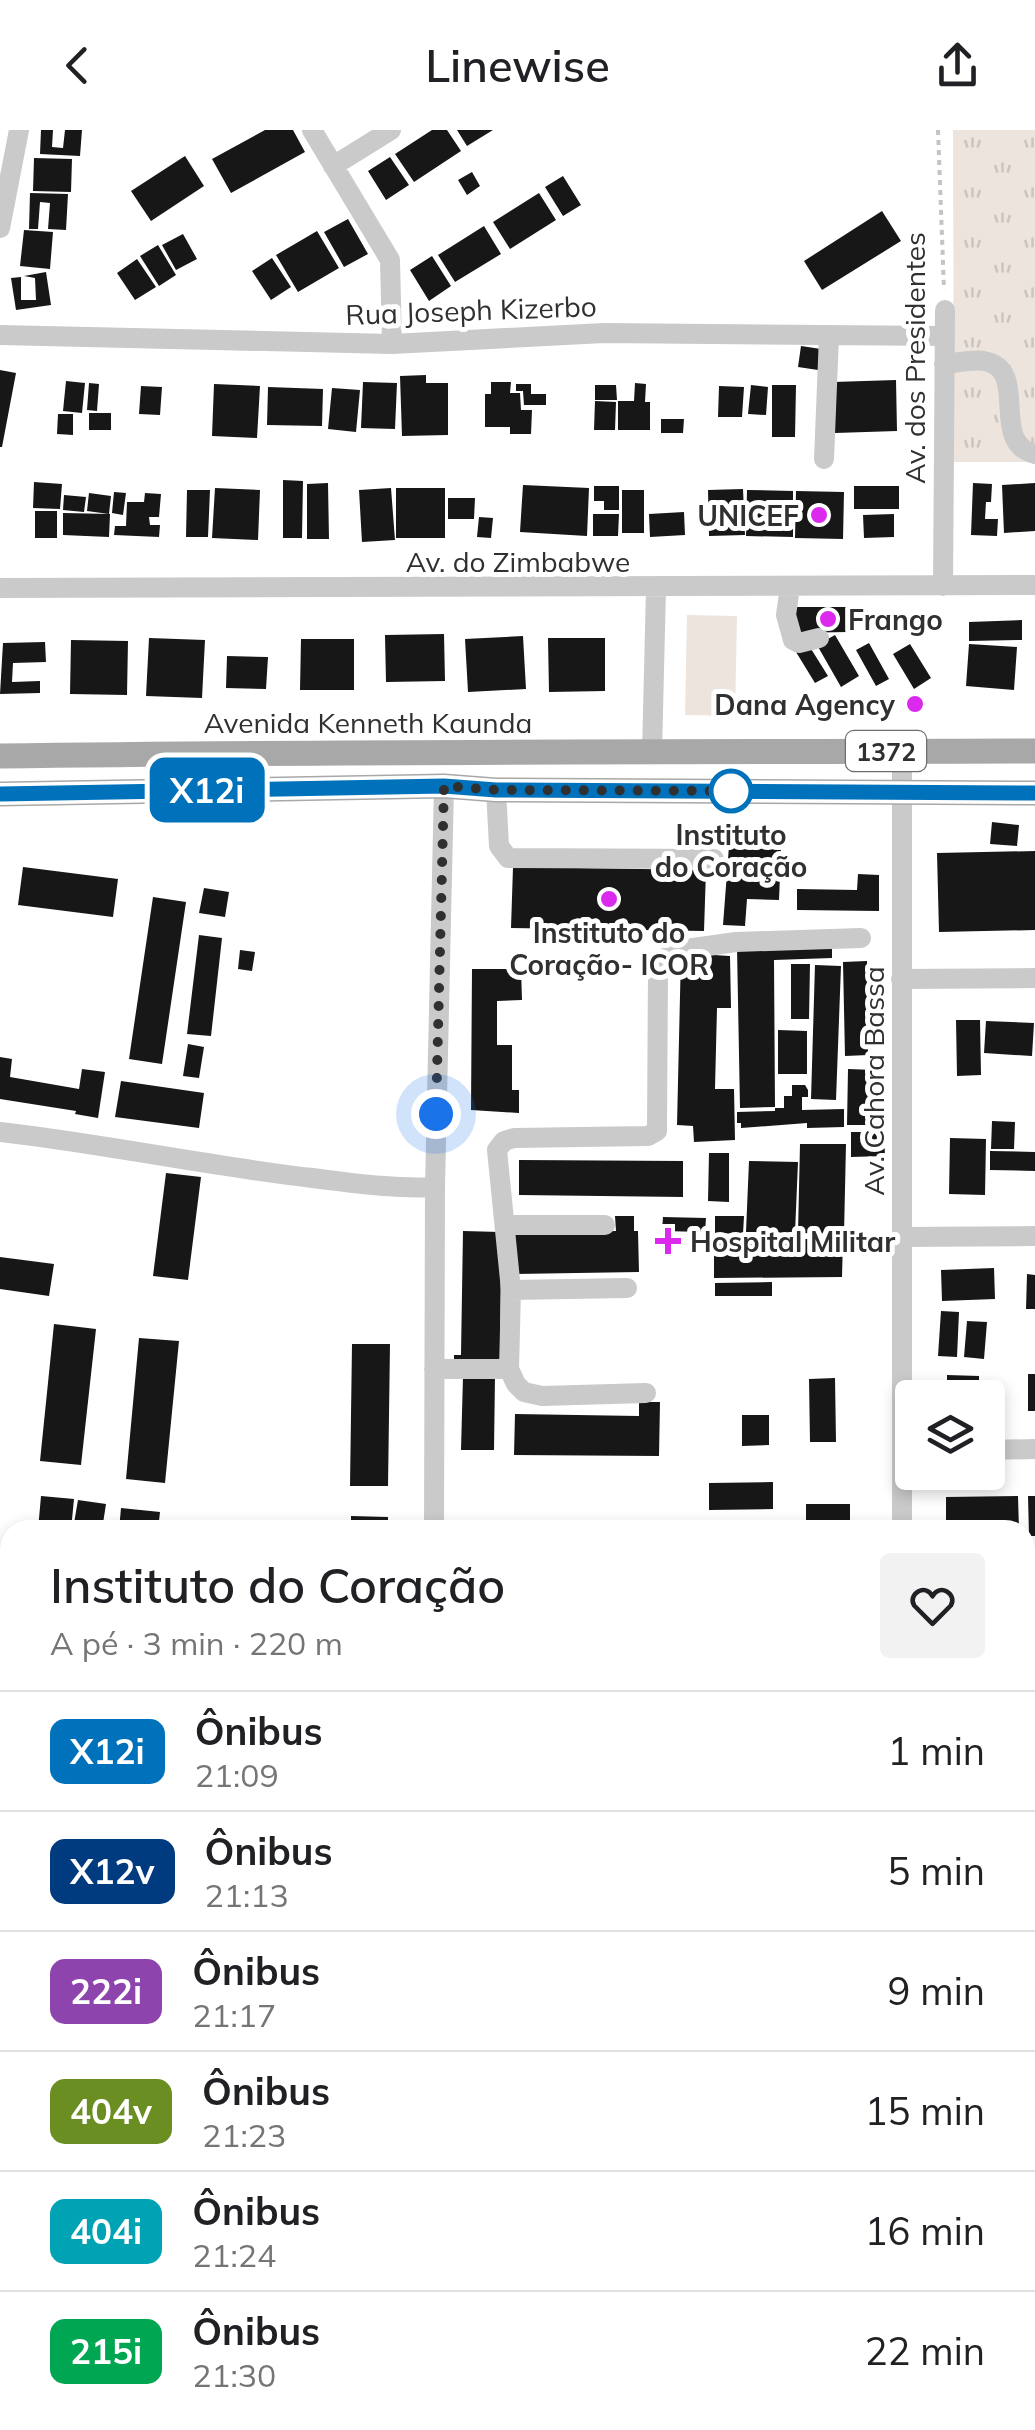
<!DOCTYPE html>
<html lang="pt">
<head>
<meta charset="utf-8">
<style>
  :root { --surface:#fff; --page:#f2f2f2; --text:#202124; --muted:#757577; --line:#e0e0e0 }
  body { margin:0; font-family:Mulish,sans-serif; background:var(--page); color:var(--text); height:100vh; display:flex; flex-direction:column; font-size:38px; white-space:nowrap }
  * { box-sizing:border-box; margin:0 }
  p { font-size:32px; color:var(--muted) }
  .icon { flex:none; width:55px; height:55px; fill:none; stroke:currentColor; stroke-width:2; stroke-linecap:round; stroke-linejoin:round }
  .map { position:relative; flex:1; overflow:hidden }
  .panel { position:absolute; left:0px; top:1390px; width:1035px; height:910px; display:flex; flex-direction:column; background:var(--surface); border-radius:30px 30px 0 0; box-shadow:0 5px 15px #0003 }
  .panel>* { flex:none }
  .badge { padding:0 20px; border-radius:15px; font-size:35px; line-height:65px }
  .tools { position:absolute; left:895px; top:1250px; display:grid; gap:20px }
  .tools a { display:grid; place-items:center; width:110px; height:110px; border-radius:10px; background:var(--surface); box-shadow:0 5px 15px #0003; font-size:50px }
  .you { position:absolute; width:50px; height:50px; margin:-25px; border:8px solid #fff; border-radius:50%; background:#1a73e8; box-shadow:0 0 0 15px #1a73e833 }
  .map>.badge { position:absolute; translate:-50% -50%; box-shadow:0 0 0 5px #fff }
  .round { display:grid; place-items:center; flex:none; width:105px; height:105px; border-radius:10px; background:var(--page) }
  .summary { display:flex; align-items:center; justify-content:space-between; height:170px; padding:0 50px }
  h1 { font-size:48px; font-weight:600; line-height:75px }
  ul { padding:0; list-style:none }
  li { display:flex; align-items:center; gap:30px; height:120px; padding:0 50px; border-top:2px solid var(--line) }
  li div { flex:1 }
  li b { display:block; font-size:38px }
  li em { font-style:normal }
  li .badge { min-width:110px; font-weight:700; text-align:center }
  header { display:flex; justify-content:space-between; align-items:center; height:130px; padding:0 50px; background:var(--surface); font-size:45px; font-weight:600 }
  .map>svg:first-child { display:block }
  .grass { fill:url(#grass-tufts) }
  .green { fill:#ede4dd }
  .building { fill:#171717 }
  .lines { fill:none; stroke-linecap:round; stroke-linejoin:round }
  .path { stroke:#c4c4c4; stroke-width:4; stroke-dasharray:5 5; stroke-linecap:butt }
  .minor { stroke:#cacaca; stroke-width:20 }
  .major { stroke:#a8a8a8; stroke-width:25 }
  .line-casing { stroke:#fff; stroke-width:22 }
  .line { stroke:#0072bc; stroke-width:15 }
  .walk { stroke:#303030; stroke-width:10; stroke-dasharray:0 18 }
  .poi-dot { fill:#db2aee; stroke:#fff; stroke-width:4 }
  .stop-dot { fill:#fff; stroke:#0072bc; stroke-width:5 }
  .labels { text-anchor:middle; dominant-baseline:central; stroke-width:10; stroke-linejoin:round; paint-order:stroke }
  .shield { fill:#fff; stroke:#6e6e6e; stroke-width:2.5 }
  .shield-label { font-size:25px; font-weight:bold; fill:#303030 }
  .street-label { font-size:28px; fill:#303030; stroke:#fff }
  .poi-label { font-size:28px; font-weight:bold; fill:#303030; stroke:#fff; text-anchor:end }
  .stop-label { font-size:28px; font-weight:bold; fill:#303030; stroke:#fff }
</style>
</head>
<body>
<header><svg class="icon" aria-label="back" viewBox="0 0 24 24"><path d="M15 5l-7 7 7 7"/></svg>Linewise<svg class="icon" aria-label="share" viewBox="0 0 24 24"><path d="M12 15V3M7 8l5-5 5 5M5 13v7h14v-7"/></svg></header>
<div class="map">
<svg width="1035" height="2300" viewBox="0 0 1035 2300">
  <defs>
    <pattern id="grass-tufts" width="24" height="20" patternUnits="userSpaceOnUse" patternTransform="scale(2.5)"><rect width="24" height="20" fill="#ede4dd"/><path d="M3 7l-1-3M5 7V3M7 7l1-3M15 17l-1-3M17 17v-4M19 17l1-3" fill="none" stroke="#ccc4be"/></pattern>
  </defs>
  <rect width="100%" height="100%" fill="#fff"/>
  <!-- grass -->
  <path class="grass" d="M953,0h82v332h-81z"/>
  <!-- green -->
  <path class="green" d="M687,485l50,1 -2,100 -50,-1z"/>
  <!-- building -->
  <path class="building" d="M41,0h12l-1,17 11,1 2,-18h17l-2,26 -40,-2z
    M265,0h28l12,22 -74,41 -19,-34z
    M432,0h15l14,21 -47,31 -19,-28z
    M457,0h36l-26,16z
    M185,26l19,30 -53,35 -20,-30z
    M390,27l19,28 -23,15 -18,-29z
    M34,28l38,1 -1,33 -38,-1z
    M472,42l8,14 -13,9 -9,-15z
    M563,46l18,29 -18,11 -18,-29z
    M30,63l38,1 -2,36 -18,-1 2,-26 -10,-1 -2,27h-9z
    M539,63l17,27 -46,29 -17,-27z
    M882,81l19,30 -79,49 -18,-29z
    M348,89l20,35 -24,13 -20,-35z
    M484,96l17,28 -46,28 -17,-27z
    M24,100l29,2 -3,37 -30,-3z
    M317,101l22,37 -41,24 -22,-37z
    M183,104l14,25 -21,11 -14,-25z
    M158,115l18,30 -17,11 -19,-30z
    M432,126l19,30 -22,15 -19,-31z
    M272,128l19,29 -20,13 -19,-29z
    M137,129l19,28 -21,13 -18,-27z
    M46,142l5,33 -35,5 -5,-32 10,-1v23h15l-1,-22 -11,-2z
    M801,216l20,3 -3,21 -20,-3z
    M0,240l16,3 -14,74h-2z
    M426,245v8h22v52l-46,1 -2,-60z
    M896,250l1,51 -62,2 -2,-51z
    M66,251l19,2 -3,30 -19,-2z
    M363,252l34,1 -2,46 -34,-1z
    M491,252h20l-1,11h10l1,17h11l-1,24h-21v-7h-25v-33h6z
    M89,253l10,1 -2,27 -10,-1z
    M635,253l11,1 -1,18h5v28h-32v-29h16z
    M214,254l46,2 -3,52 -45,-2z
    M516,254h15v10h15v11h-22l-1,-14h-7z
    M595,255h21l1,15h-22z
    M751,255l17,2 -2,28 -18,-1z
    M772,255h24l-1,52h-23z
    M141,256l21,1 -2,28 -21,-1z
    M719,256l25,1 -2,30h-24z
    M268,257l55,2 -1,37 -55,-1z
    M332,258l28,2 -4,42 -28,-3z
    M595,271l21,1 -1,28h-21z
    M89,283h22v17h-22z
    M58,284h15v21l-16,-1z
    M661,289h23l-1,14h-22z
    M283,350l20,1 -1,57h-19z
    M34,352l28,2 -2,25 -27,-1z
    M328,353l1,56h-22v-55z
    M973,353l19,1 -1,18h-5l-1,17h13l-1,17 -26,-1z
    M1035,353v48l-31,2 -2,-48z
    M523,355l66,3 -2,48 -67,-4z
    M594,356h25v24h-15v-9h-10z
    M854,356h45v23h-45z
    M215,358l45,2 -2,50 -46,-2z
    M391,358l4,52 -33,2 -3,-52z
    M396,358h49v50h-49z
    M743,359l2,46 -36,1 -1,-46z
    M187,360h23l-2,47h-22z
    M622,360h22v43h-22z
    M747,360l46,1v46l-47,-1z
    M796,361l48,1 -1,47 -48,-1z
    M114,362l12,1 -3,22 -11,-2z
    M89,363l22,3 -2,18 -22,-3z
    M145,363l16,1 -2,23h-10l1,8h10l-1,12 -45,-2 1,-9h11l1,-24h17z
    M64,365l22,2 -2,15 -21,-2z
    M448,368h27l-1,21h-26z
    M35,381h22v27h-22z
    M684,382l1,23 -35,2 -1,-23z
    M63,383l47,1 -1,23 -46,-2z
    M593,384h26l-1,22h-25z
    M894,384v23l-30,1 -1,-23z
    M479,387l14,1 -2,20 -14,-1z
    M792,477h56v25l-55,1z
    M1022,490v20l-53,1v-19z
    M444,504l1,47 -59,1 -1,-47z
    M835,505l24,41 -18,11 -24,-42z
    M523,506l3,53 -58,3 -3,-53z
    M149,508l56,2 -3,58 -56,-2z
    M548,508h57v53l-56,1z
    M301,509h53v51h-54z
    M71,510l57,1 -1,54 -57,-1z
    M45,512l1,20 -33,1 -1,19 28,-1v12l-40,1 3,-51z
    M869,513l20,36 -13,7 -20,-36z
    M808,514l20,32 -13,7 -19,-31z
    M910,514l21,34 -17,11 -21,-35z
    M969,514l48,3 -3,43 -48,-4z
    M227,526l41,1 -2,32 -40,-1z
    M992,692l27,3 -2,21 -27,-2z
    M729,716l52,4 -2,50 -32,-1 -2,27 -22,-1z
    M1035,721v79l-96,2 -2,-79z
    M23,737l95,12 -5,38 -95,-12z
    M513,737l193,3 -2,61 -193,-3z
    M858,744l21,1v36l-82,-1v-21l60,1z
    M204,758l25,4 -4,25 -26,-4z
    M153,767l33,5 -24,162 -33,-5z
    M199,805l23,3 -11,98 -24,-2z
    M832,814v14l-58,2 1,147 -35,1 -3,-161z
    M240,820l15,2 -3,19 -14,-2z
    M681,823l49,3 1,52h-14l-2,81h19l1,51 -41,2 -1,-16 -16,-1z
    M867,831l1,94 -23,1 -2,-94z
    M791,834h19l-1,55h-18z
    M815,835l26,1 -5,134 -25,-1z
    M472,839h49l1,31 -25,1v44h15v45h7v23l-48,-3z
    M956,890h24l1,55 -24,1z
    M986,891l48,2 -2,33 -48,-3z
    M778,900l29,1v43h-29z
    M188,914l16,3 -5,31 -16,-2z
    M0,927l12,2 -2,18 69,12 3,-20 23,3 -7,46 -23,-4 1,-3 -76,-12z
    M848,939l27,1 -1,55h-27z
    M121,951l83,12 -5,35 -84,-11z
    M792,955h13l3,5v7h-6v13l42,-1v18l-37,1v-5l-66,5v-5h-4v-11l38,-1v-3h9v-12h8z
    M992,991l23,1 -1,27h-23z
    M851,1002h33l1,24 -34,1z
    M950,1008l36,1 -1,56 -36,-1z
    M800,1014h46l-2,90 -46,-1z
    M990,1021l45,1v19l-45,-1z
    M709,1023h20v49l-21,-1z
    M519,1030l164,1v36l-164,-2z
    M749,1031l49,1 -3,71 -49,-1z
    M166,1043l35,4 -13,103 -35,-4z
    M615,1086h19v15h4l1,41 -124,2 -1,-41 102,-2z
    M715,1086h29l-1,18 -28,-1z
    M663,1087l43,1 -1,14 -43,-1z
    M463,1101l38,1 -1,141h-46v-18h7z
    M714,1109h129l-1,38 -128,1z
    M0,1127l54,7 -5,32 -49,-7z
    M994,1138l1,31 -53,2 -1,-31z
    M1027,1144l8,1v34h-9z
    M772,1152v14h-57v-13z
    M941,1181l18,1 -2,45 -19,-1z
    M967,1191l20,1 -3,37 -20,-2z
    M54,1194l42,5 -15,136 -41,-4z
    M139,1208l40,3 -14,142 -39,-4z
    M352,1214h38l-2,142h-38z
    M1028,1244h7v37h-7z
    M947,1245l32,1v13l19,1 -2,32h-8v-24h-41z
    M463,1246h32l-1,74h-33z
    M835,1248l1,64h-26l-1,-63z
    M639,1272h21l-1,54 -145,-1 1,-41 124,2z
    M742,1285h27v30l-27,1z
    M773,1352v27l-64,1v-27z
    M41,1366l33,3 -3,31h-33z
    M1018,1366l1,34h-73v-33z
    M1028,1366h7v40h-6z
    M78,1370l28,4 -4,26 -29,-1z
    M806,1374h44v26h-44z
    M121,1378l39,4 -2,18h-39z
    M351,1386l37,1v13h-37z
    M1025,1470h10v40h-10z
    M0,1700l10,1v33l-10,-1z
    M0,1775l10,1v47l-10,-1z
    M1025,1842h10v35h-10z
    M0,2194h10v96h27v10h-37z
    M1025,2246h10v51h-11z
    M308,2290v10h-174v-9z
    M310,2290h30v10h-30z
    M583,2290h47l10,10h-47z
    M680,2290h27l10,10h-31l-8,-8z"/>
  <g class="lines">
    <!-- path -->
    <path class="path" d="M938,0l6,160"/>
    <!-- minor -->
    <path class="minor" d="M312,0l78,130 2,84
      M333,36l58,-36
      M0,98l19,-98
      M0,205l392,9 212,-11 340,3
      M944,234c12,-1 28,-5 40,-3 47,8 4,82 51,93
      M824,329l5,-123
      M943,456l2,-276
      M790,457l-4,28 7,25 6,3 20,-5
      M0,458l1035,-3
      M652,623l4,-165
      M496,660l3,56 9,12 206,1
      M901,849l134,-1
      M0,1002c105,12 208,34 312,46 41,5 81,11 123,9
      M505,1095h100
      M901,1107l134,-1
      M511,1160l116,-2
      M434,1239h75
      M646,1263l-104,3 -18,-4 -8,-8 -7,-15 2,-79 -14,-140 7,-9 10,-3 134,-2 9,-5 1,-161 14,-19 64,-9 125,-4
      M988,1320l47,-1
      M434,1400l1,-343 9,-401
      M902,1400v-779
      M1025,1825h10
      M0,1910l6,-63
      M895,2290v10
      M438,2300v-10
      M551,2300l4,-10
      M798,2300l12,-10"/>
    <!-- major -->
    <path class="major" d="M0,626c345,-5 690,-4 1035,-5
      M0,664l444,-8 52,4 539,3"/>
  </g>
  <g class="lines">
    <!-- line casing -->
    <g class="line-casing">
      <path id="line" d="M0,664l444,-8 52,4 539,3"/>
    </g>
    <!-- line -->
    <use href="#line" class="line"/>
    <!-- walk -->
    <path class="walk" d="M436,984l8,-328 52,4 235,1"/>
  </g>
  <!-- markers -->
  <g class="poi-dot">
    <circle cx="819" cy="385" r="10"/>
    <circle cx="828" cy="489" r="10"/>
    <circle cx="915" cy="574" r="10"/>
    <circle cx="609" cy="769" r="10"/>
    <path d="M663 1096h10v10h10v10h-10v10h-10v-10h-10v-10h10z"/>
  </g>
  <circle class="stop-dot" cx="731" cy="661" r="20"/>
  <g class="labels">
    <!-- shield labels -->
    <rect class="shield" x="846" y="601" width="80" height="40" rx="8"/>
    <g class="shield-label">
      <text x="886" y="621">1372</text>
    </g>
    <!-- street labels -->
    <g class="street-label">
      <text transform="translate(471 180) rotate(-2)">Rua Joseph Kizerbo</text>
      <text transform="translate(914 228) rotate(-90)">Av. dos Presidentes</text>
      <text x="518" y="431">Av. do Zimbabwe</text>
      <text x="368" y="592">Avenida Kenneth Kaunda</text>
      <text transform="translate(873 951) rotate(-90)">Av. Cahora Bassa</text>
    </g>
    <!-- poi labels -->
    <g class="poi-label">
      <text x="799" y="385">UNICEF</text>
      <text x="848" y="489" text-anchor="start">Frango</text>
      <text x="895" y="574">Dana Agency</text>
      <text x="609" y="802" text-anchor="middle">Instituto do<tspan x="609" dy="32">Coração- ICOR</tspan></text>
      <text x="690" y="1111" text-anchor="start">Hospital Militar</text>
    </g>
    <!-- stop labels -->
    <g class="stop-label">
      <text x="731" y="704">Instituto<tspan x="731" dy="32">do Coração</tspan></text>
    </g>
  </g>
</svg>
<div class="tools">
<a><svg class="icon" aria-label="layers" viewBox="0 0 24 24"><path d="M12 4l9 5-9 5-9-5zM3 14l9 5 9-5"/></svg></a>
</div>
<div class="you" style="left:436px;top:984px"></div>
<b class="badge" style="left:207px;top:660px;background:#0072bc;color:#fff">X12i</b>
<section class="panel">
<div class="summary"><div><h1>Instituto do Coração</h1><p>A pé · 3 min · 220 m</p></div><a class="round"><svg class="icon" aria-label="heart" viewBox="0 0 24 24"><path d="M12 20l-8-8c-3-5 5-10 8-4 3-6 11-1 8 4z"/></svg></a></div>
<ul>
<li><span class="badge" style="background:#0072bc;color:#fff">X12i</span><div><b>Ônibus</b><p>21:09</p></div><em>1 min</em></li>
<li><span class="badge" style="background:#003b80;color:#fff">X12v</span><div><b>Ônibus</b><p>21:13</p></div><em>5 min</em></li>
<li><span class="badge" style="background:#8e44ad;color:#fff">222i</span><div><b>Ônibus</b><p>21:17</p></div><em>9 min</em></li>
<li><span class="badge" style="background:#6b8e23;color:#fff">404v</span><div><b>Ônibus</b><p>21:23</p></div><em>15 min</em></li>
<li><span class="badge" style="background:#00a3b4;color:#fff">404i</span><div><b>Ônibus</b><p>21:24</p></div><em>16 min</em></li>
<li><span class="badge" style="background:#00a651;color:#fff">215i</span><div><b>Ônibus</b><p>21:30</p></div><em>22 min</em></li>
</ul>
</section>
</div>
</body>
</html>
